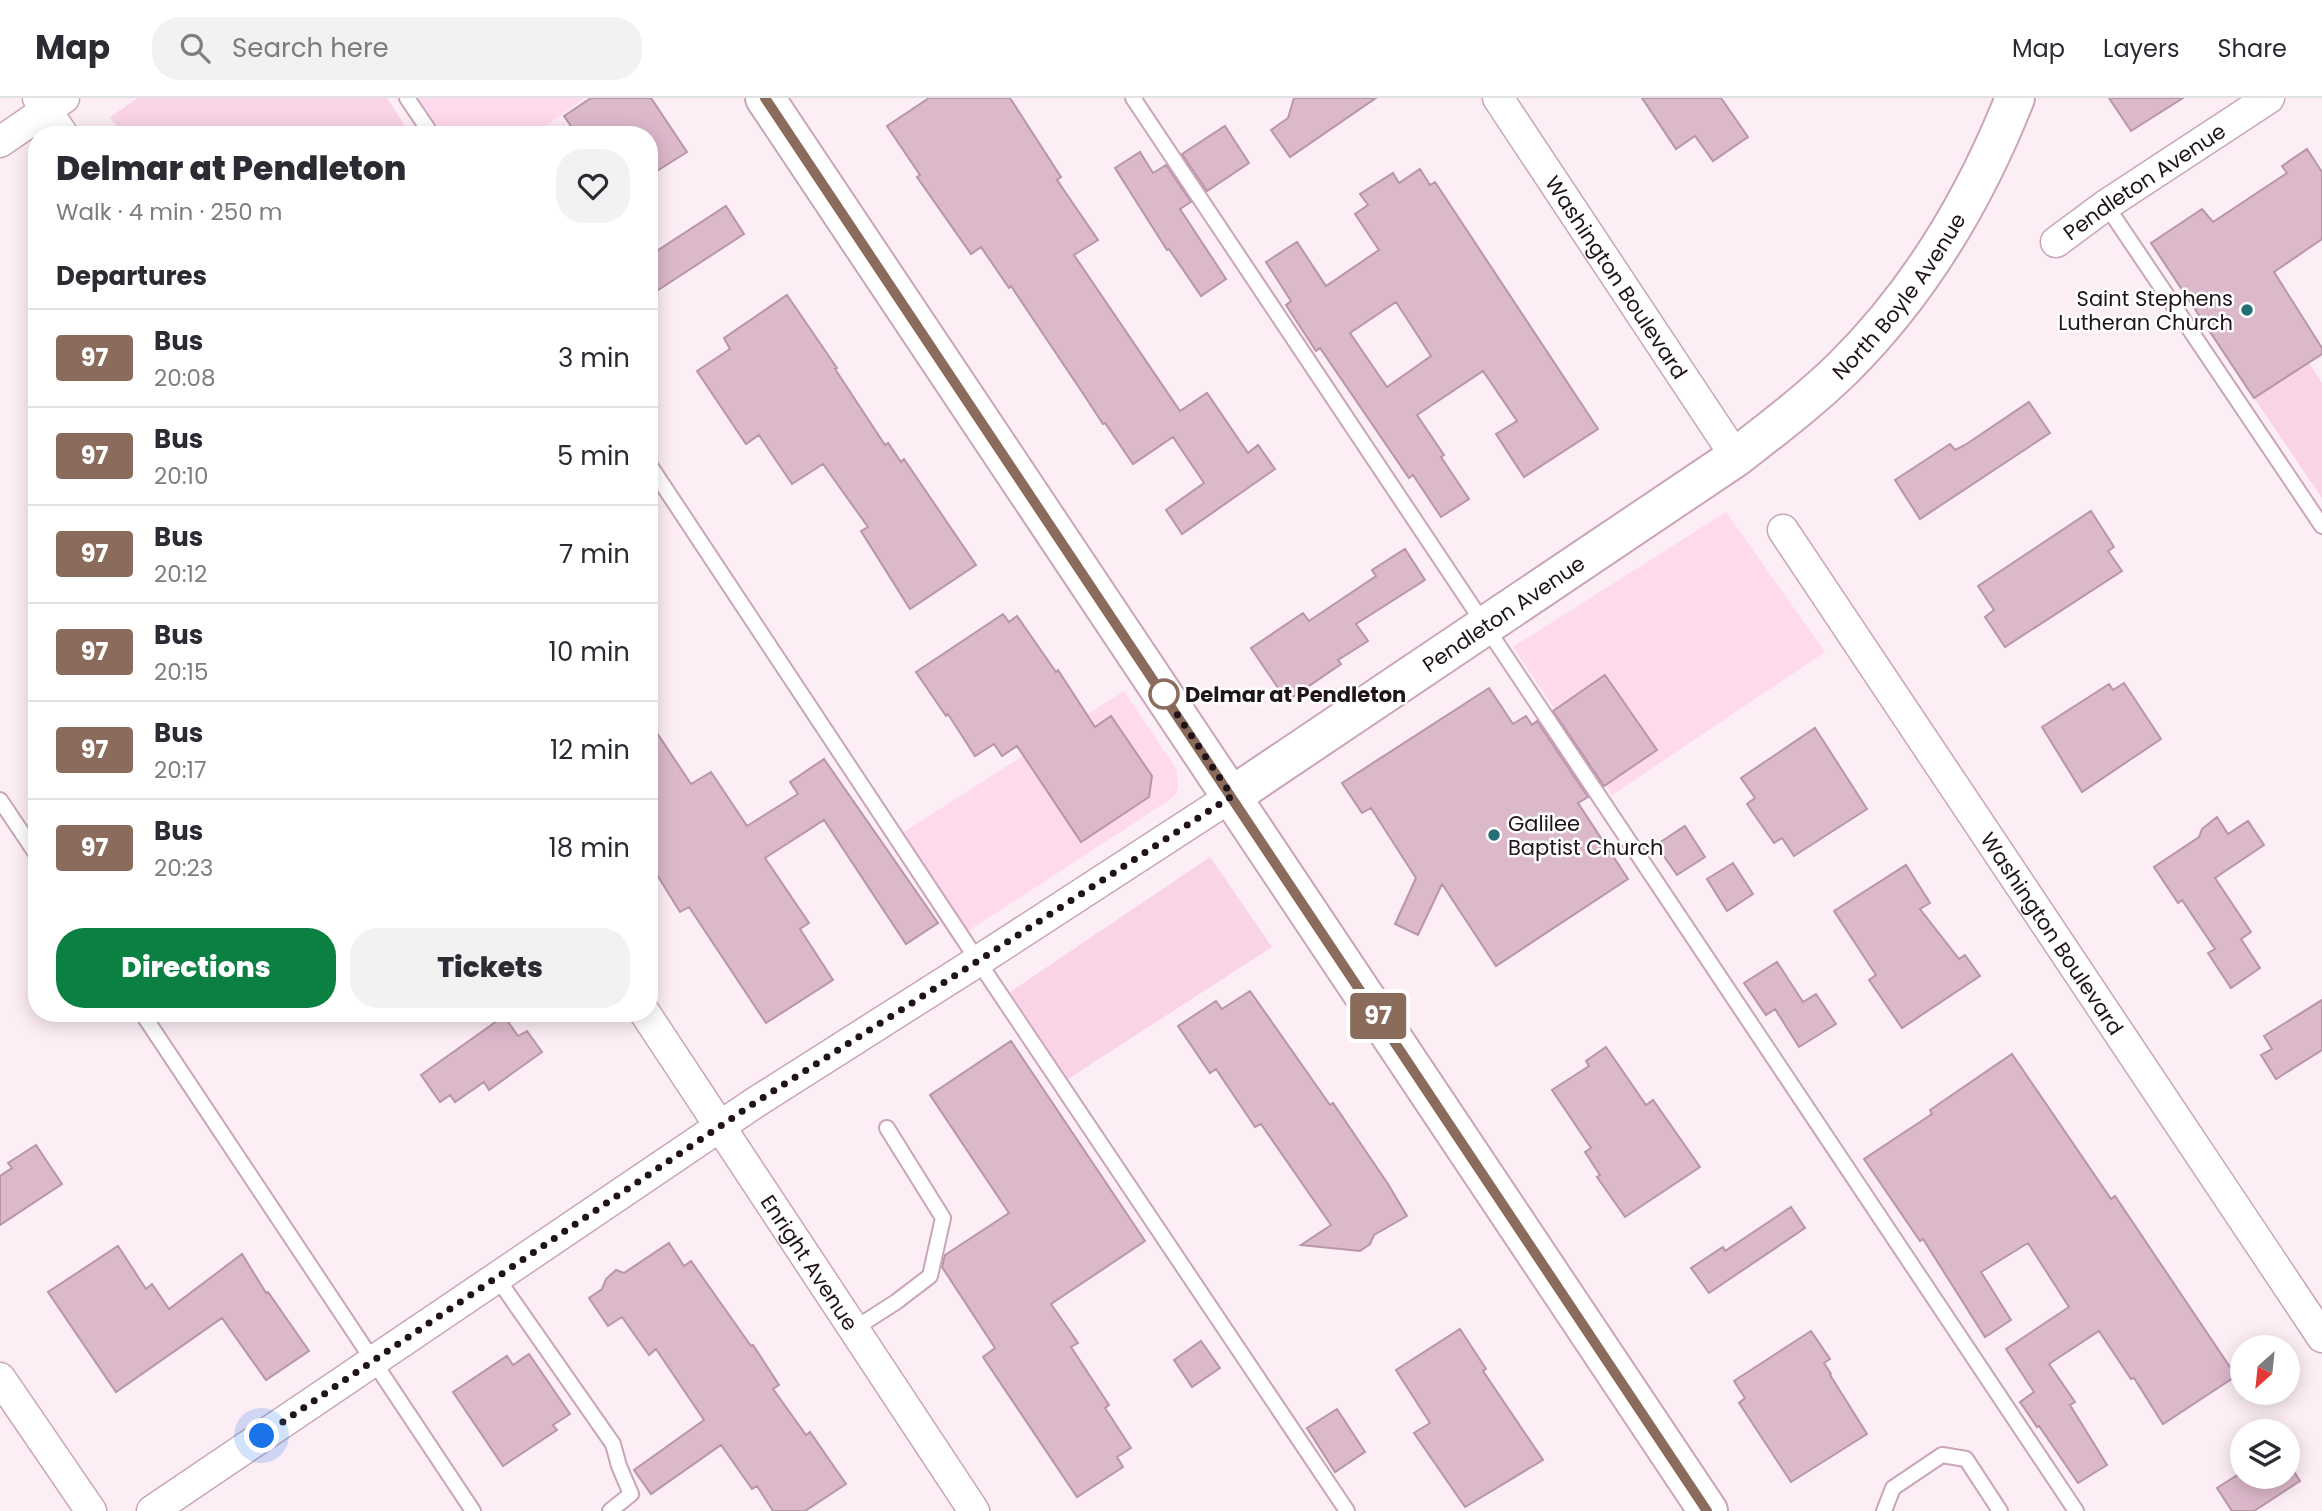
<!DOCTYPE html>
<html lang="en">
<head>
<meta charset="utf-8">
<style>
  :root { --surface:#fff; --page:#f2f2f3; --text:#2b2b33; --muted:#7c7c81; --line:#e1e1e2; --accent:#0b8043 }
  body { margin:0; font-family:Poppins,sans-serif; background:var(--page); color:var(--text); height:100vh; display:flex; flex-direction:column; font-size:26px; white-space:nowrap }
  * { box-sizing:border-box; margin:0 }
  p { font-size:23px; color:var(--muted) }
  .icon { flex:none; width:38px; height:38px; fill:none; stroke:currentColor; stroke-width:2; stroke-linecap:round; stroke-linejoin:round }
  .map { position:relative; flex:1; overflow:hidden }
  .drawer { position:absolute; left:28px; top:28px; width:630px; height:896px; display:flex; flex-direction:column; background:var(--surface); border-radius:28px; box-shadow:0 4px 18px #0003 }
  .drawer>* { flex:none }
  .badge { padding:0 14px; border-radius:5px; font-size:24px; line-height:46px }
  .needle { width:46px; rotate:207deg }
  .tools { position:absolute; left:2230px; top:1237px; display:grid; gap:14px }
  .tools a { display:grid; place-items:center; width:70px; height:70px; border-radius:50%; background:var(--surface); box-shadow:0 4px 18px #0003; font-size:35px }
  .you { position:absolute; width:35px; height:35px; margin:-18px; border:5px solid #fff; border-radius:50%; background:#1a73e8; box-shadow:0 0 0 10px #1a73e833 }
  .map>.badge { position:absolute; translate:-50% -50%; box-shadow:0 0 0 4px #fff }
  h2 { padding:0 28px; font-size:26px; line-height:63px }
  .round { display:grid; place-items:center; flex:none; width:74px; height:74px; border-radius:28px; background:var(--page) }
  .head { display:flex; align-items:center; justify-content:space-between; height:119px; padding:0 28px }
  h1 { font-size:33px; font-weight:800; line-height:52px }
  .button { display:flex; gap:14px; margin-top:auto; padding:14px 28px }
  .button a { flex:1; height:80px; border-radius:28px; background:var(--accent); color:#fff; font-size:28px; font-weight:800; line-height:80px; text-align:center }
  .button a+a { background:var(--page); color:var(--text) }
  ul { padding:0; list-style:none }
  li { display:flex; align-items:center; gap:21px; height:98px; padding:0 28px; border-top:2px solid var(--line) }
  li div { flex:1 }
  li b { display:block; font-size:26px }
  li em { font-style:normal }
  li .badge { min-width:77px; font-weight:700; text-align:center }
  header { display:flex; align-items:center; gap:42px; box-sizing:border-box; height:98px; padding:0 35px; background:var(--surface); border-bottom:2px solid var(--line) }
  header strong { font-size:33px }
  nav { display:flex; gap:38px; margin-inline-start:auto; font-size:24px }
  .search { width:490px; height:63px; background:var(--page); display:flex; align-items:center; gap:18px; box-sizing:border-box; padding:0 24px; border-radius:28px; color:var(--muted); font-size:26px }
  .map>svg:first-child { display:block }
  .built { fill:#ffdaed }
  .green { fill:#f9d4e7 }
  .building { fill:#dcb8cb; stroke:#b895a7; stroke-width:2; fill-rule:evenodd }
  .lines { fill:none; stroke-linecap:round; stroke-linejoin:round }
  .lane-casing { stroke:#c9a5b7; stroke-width:18 }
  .street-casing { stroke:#c9a5b7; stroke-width:33 }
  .secondary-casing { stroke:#c9a5b7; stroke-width:42 }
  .lane { stroke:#fff; stroke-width:14 }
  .street { stroke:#fff; stroke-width:30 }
  .secondary { stroke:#fff; stroke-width:38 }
  .line-casing { stroke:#fff; stroke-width:16 }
  .line { stroke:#8b6b5b; stroke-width:10 }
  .walk { stroke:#20131a; stroke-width:7; stroke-dasharray:0 12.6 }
  .poi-dot { fill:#257076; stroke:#fff; stroke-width:2.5 }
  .stop-dot { fill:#fff; stroke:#8b6b5b; stroke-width:3.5 }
  .labels { text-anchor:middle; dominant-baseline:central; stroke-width:5; stroke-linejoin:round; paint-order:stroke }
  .street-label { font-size:21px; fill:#20131a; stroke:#fff }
  .poi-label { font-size:21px; fill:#20131a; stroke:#fff; text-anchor:end }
  .stop-label { font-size:21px; font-weight:bold; fill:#20131a; stroke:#fff; text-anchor:start }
</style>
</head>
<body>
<header>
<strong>Map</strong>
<div class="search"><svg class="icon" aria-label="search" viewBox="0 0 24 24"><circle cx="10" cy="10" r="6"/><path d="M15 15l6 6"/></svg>Search here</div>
<nav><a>Map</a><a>Layers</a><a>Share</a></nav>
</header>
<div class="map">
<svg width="2322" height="1413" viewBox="0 0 2322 1413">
  <rect width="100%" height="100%" fill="#fdeef5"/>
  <!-- built -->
  <path class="built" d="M415,0h170l-52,37h-94z
    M1726,414l99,140 -213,143 -99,-148z
    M1124,593l53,79 1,17 -2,6 -5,6 -218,142 -63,-100z"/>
  <!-- green -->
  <path class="green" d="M138,0h249l24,37h-289l-12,-18z
    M2309,265l13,20v115l-68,-100z
    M1210,759l62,90 -204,132 -58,-87z"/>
  <!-- building -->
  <path class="building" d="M591,0h60l36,54 -38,24v-41h-72l-13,-19z
    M929,0h81l51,79 -4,3 41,60 -24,15 106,156 27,-18 41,60 10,-8 17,24 -93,65 -16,-24 38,-27 -31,-46 -40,27 -28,-41 -2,1 -19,-29 -73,-109 -2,2 -28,-41 -10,7 -54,-77 3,-2 -33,-49z
    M1294,0h82l-86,59 -19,-27 17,-12z
    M1642,0h79l27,39 -35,24 -18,-25 -19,13z
    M2109,0h74l-52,33z
    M1225,28l24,37 -42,28 -25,-37z
    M2307,51l15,23v67l-48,33 48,76v6l-68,44 -103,-155 51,-34 11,13 74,-49 -5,-7z
    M1140,54l13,21 13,-8 25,37 -11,7 46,70 -25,17 -32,-47 -2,1 -52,-82z
    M1420,71l10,16 5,-3 163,247 -74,48 -28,-43 21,-13 -34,-50 -66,44 27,40 -3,2 28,42 -28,18 -28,-42 -4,3 -89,-130 -4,3 -30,-46 5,-4 -25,-39 31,-20 29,44 53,-36 -24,-36 13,-9 -8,-11 33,-21 6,10zM1396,204l35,54 -44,31 -37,-54z
    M726,108l18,28 -95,62v-40z
    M787,197l50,73 -2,1 50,76 3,-2 13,19 3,-3 72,106 -66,44 -49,-78 7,-4 -45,-63 -31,20 -33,-49 -13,9 -49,-73 33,-22 -6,-11z
    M2029,304l21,31 -130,86 -25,-39 55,-36 5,6 10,-5z
    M2091,413l23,36 -6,4 14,20 -117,76 -20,-30 9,-7 -16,-24z
    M1405,451l20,31 -69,44 12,17 -30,19 3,4 -54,37 -36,-53 52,-35 6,8 67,-45 -4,-6z
    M1003,516l6,8 8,-6 39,56 2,-2 37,57 16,-11 41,60 -3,21 -68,45 -64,-96 -15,10 -8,-12 -19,12 -27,-42 -2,2 -30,-44z
    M1605,577l52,75 -53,36 -51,-75z
    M2124,585l37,56 -79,53 -40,-65 67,-43 4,6z
    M1489,590l24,36 13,-8 6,9 5,-4 51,76 -10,6 50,76 -132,87 -54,-82 -24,51 -23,-11 21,-46 -45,-70 -9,5 -20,-30z
    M649,623l42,63 20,-12 36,54 51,-32 -8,-12 34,-23 114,164 -32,21 -82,-124 -59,38 44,65 -9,6 33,51 -67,43 -77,-116 -9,5 -31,-50z
    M1815,630l52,81 -73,47 -12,-18 -8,5 -27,-39 8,-6 -14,-20z
    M2217,719l11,17 20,-13 16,24 -49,33 36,54 -10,7 19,29 -29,20 -23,-35 7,-4 -33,-49 -4,3 -24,-36 45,-30 3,-8z
    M1685,728l20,31 -28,18 -21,-30z
    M1733,765l20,31 -26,17 -20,-32z
    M1906,767l24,38 -10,6 39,50 6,-4 15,21 -78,52 -33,-48 7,-5 -42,-64z
    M1777,864l26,40 13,-8 20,30 -37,23 -24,-38 -9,6 -22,-32z
    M1250,893l80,114 3,-2 55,81 19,32 -33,19 -4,9 -10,7 -59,-6 30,-20 -70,-101 -6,3 -39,-58 -6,4 -32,-47 38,-25 6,8z
    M2322,902v50l-46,29 -15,-24 11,-6 -8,-13z
    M504,918l14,20 9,-5 15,21 -53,38 -5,-8 -29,20 -5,-7 -10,7 -19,-27z
    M1011,943l134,200 -94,63 27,39 -7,4 38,58 -4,3 26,40 -14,9 6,10 -46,30 -94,-140 12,-9 -53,-81 3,-12 64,-42 -79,-118z
    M1606,949l40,58 7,-5 47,67 -75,50 -28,-40 3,-2 -15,-23 6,-4 -39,-58 37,-24 -3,-5z
    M2012,956l99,145 4,-3 121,180 -73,48 -29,-46 -3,1 -32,-48 -50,33 26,38 -5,3 37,60 -29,18 -39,-57 -2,1 -17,-25 14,-10 -28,-43 63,-42 -41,-64 -47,29 30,48 -26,17 -62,-98 -3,2 -56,-82 68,-45 -2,-4z
    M36,1047l26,39 -62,41v-49l12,-8 -4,-5z
    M1791,1109l14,21 -96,65 -18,-25 32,-21 2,4z
    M669,1145l15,23 7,-5 60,85 2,-1 26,40 -6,4 33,46 4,-3 36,52 -41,27h-32l-16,-25 -5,3 -31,-44 -70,49 -17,-24 70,-50 -48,-71 -7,6 -27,-38 -14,9 -19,-28 13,-9 4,-10 10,-9 8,3z
    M118,1148l28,43 6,-5 17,25 73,-55 24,39 2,-1 41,59 -43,29 -44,-62 -106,74 -68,-100z
    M1460,1231l26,40 -3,2 60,89 -78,47 -51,-74 16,-10 -34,-53z
    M1811,1233l19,28 -6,4 7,11 -1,1 37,59 -76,48 -52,-79 6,-5 -11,-17z
    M1201,1243l19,27 -28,19 -18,-27z
    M529,1256l41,60 -17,11 4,5 -54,36 -50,-74 54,-36 6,9z
    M1337,1311l28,43 -30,20 -28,-44z
    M2287,1363l13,20 -46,30h-22l-15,-23 25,-16v5h45z"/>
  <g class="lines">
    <!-- lane casing -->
    <g class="lane-casing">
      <path id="lane" d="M407,0l25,37
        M1133,0l943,1413
        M2106,107l216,321
        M649,366l329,497 369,550
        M0,702l37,55
        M142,915l331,498
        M497,1180l116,166 6,22 12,28 -21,17
        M854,1231l42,-27 34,-26 13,-58 -56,-90
        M1884,1413l9,-23 49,-33 24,4 34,52"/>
    </g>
    <!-- street casing -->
    <g class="street-casing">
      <g id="street">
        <path d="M38,0l25,37"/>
        <path id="s1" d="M1498,0l238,359"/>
        <path d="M0,44l64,-44"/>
        <path id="s2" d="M2056,144l50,-37 163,-107"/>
        <path id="s3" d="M1783,432l539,807"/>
        <path id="s4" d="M645,915l329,498"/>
        <path d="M0,1280l91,133"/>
        <path d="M152,1413l604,-409 222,-141 254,-165"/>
      </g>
    </g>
    <!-- secondary casing -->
    <g class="secondary-casing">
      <g id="secondary">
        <path d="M765,0l943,1413"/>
        <path id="s5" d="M1232,698l504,-339c36,-28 73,-56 106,-88 78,-77 133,-170 173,-271"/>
      </g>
    </g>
    <!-- lane -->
    <use href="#lane" class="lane"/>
    <!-- street -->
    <use href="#street" class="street"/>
    <!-- secondary -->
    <use href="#secondary" class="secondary"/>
  </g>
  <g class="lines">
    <!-- line casing -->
    <g class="line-casing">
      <path id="line" d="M765,0l942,1413"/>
    </g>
    <!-- line -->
    <use href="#line" class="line"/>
    <!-- walk -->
    <path class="walk" d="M262,1338l494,-334 222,-141 254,-165 -70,-104 2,2"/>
  </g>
  <!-- markers -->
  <g class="poi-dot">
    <circle cx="2247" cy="212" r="7"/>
    <circle cx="1494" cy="737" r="7"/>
  </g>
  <circle class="stop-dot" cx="1164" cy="596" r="14"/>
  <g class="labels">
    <!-- street labels -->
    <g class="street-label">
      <text stroke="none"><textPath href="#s2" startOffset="107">Pendleton Avenue</textPath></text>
      <text stroke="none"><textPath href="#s1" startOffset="215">Washington Boulevard</textPath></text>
      <text stroke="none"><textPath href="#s5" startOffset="838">North Boyle Avenue</textPath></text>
      <text stroke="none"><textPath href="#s5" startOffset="327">Pendleton Avenue</textPath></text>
      <text stroke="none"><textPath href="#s3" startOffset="485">Washington Boulevard</textPath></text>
      <text stroke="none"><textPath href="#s4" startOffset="299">Enright Avenue</textPath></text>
    </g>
    <!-- poi labels -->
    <g class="poi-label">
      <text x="2233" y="200">Saint Stephens<tspan x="2233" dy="24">Lutheran Church</tspan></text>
      <text x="1508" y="725" text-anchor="start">Galilee<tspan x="1508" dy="24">Baptist Church</tspan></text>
    </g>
    <!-- stop labels -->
    <g class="stop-label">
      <text x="1185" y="596">Delmar at Pendleton</text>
    </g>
  </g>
</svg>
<div class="tools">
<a><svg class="needle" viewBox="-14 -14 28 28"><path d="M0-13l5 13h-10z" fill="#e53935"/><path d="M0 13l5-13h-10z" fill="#7c7c81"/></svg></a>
<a><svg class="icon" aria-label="layers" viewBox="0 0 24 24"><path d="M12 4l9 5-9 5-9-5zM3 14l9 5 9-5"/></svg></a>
</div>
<div class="you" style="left:262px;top:1338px"></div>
<b class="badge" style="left:1378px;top:918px;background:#8b6b5b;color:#fff">97</b>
<section class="drawer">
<div class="head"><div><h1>Delmar at Pendleton</h1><p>Walk · 4 min · 250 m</p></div><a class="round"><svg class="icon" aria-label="heart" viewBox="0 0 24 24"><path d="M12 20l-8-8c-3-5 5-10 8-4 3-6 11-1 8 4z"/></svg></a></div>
<h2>Departures</h2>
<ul>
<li><span class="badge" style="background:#8b6b5b;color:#fff">97</span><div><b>Bus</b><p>20:08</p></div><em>3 min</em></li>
<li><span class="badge" style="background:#8b6b5b;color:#fff">97</span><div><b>Bus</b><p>20:10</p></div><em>5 min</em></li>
<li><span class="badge" style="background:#8b6b5b;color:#fff">97</span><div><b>Bus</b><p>20:12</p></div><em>7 min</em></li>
<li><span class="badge" style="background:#8b6b5b;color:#fff">97</span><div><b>Bus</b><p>20:15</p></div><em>10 min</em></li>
<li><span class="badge" style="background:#8b6b5b;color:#fff">97</span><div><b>Bus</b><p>20:17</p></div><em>12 min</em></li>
<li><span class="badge" style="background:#8b6b5b;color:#fff">97</span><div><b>Bus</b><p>20:23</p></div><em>18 min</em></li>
</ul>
<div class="button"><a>Directions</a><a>Tickets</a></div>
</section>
</div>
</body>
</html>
